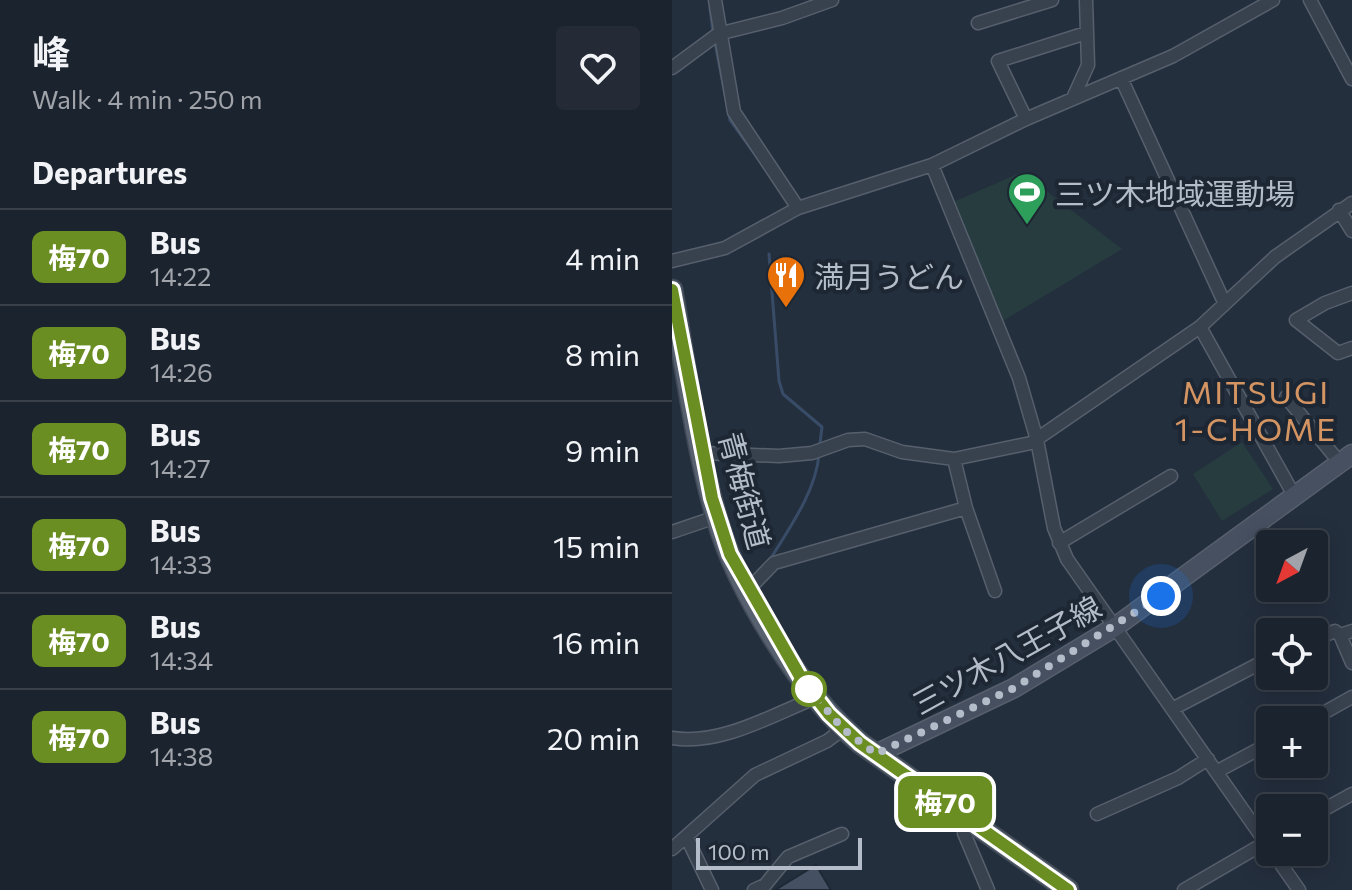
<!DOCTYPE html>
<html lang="en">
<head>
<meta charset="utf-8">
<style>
  :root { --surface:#1b232e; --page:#242b36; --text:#f1f3f6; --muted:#a0a4aa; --line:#39404a }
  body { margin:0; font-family:Commissioner,"Noto Sans JP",sans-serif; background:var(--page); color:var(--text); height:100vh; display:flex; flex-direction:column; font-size:30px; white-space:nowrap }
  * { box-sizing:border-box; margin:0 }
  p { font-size:26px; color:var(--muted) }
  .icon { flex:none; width:44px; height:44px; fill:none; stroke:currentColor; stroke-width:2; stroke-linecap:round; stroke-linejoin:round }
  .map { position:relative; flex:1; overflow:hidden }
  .details { display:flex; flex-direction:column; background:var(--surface); width:672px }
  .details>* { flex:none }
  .badge { padding:0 16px; border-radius:12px; font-size:28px; line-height:52px }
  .needle { width:52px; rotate:221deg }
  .fabs { position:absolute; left:584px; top:530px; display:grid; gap:16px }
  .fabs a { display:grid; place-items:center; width:72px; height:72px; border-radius:8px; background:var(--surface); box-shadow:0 4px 20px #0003,0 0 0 2px var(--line); font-size:40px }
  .scale { position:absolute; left:24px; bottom:20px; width:166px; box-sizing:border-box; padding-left:8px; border:4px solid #b4bcc9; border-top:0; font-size:22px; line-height:28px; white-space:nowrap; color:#b4bcc9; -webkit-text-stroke:6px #1d2633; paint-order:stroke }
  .you { position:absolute; width:40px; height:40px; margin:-20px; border:6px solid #fff; border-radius:50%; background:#1a73e8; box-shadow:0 0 0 12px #1a73e833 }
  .map>.badge { position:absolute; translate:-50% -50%; box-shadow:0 0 0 4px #fff }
  h2 { padding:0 32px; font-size:30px; line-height:72px }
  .round { display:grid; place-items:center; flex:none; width:84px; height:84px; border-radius:8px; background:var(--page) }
  .overview { display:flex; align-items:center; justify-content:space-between; height:136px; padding:0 32px }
  h1 { font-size:38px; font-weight:700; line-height:60px }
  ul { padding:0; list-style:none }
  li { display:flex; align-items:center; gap:24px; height:96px; padding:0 32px; border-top:2px solid var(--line) }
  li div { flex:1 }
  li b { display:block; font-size:30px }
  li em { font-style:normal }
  li .badge { min-width:88px; font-weight:700; text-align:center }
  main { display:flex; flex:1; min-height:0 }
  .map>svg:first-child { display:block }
  .green { fill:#263c3f }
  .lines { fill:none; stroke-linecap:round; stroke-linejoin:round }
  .stream { stroke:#394c67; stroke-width:3 }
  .building { fill:#455162; stroke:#1f2835; stroke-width:2 }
  .minor-casing { stroke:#565f6c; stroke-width:15 }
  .secondary-casing { stroke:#565f6c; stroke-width:21 }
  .primary-casing { stroke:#414a57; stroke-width:23 }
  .minor { stroke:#38414e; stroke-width:12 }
  .secondary { stroke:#465061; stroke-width:18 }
  .primary { stroke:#56606e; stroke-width:20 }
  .line-casing { stroke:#fff; stroke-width:18 }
  .line { stroke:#6b8e23; stroke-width:12 }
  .walk { stroke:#b4bcc9; stroke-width:8; stroke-dasharray:0 14.4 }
  .stop-dot { fill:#fff; stroke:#6b8e23; stroke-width:4 }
  .labels { text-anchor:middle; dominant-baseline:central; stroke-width:8; stroke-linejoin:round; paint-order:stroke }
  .poi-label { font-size:30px; fill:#b4bcc9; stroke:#1d2633; text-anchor:start }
  .street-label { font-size:30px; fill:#b4bcc9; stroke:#1d2633 }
  .neighbourhood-label { font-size:32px; letter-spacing:2px; fill:#d59563; stroke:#1d2633 }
</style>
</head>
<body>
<main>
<section class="details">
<div class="overview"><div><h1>峰</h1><p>Walk · 4 min · 250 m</p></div><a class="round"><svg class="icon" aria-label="heart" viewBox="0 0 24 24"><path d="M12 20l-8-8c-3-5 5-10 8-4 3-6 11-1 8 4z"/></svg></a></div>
<h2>Departures</h2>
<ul>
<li><span class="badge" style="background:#6b8e23;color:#fff">梅70</span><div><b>Bus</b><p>14:22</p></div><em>4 min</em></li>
<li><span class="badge" style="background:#6b8e23;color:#fff">梅70</span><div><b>Bus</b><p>14:26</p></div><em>8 min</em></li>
<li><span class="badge" style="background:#6b8e23;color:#fff">梅70</span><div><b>Bus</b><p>14:27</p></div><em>9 min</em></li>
<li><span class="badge" style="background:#6b8e23;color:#fff">梅70</span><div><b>Bus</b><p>14:33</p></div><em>15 min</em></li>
<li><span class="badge" style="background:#6b8e23;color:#fff">梅70</span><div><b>Bus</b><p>14:34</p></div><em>16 min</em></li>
<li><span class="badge" style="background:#6b8e23;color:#fff">梅70</span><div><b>Bus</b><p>14:38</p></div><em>20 min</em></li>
</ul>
</section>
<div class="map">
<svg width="680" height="890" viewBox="0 0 680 890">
  <rect width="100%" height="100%" fill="#242f3e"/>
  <!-- green -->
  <path class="green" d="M350,172l100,77 -121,73 -48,-120z
    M570,442l31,47 -51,32 -29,-47z"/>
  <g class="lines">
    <!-- stream -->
    <path class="stream" d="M38,8l3,24
      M43,43l15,77 27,37
      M97,254l10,127 4,13 39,33 -2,16
      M99,558c19,-31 45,-67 48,-104"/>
  </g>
  <!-- building -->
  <path class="building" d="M144,865l15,25h-56z"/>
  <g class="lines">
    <!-- minor casing -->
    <g class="minor-casing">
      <path id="minor" d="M43,0l19,112 64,96
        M638,0l42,79
        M306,23l74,-23
        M0,68l46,-34 64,-16 50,-18
        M449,78l103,224
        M401,98l15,-33 -2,-65
        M354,119l-28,-58 88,-28
        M260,165l87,213 18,62 17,88 13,31 232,331
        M667,210l13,21
        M0,261l53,-13 73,-40 134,-43 94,-46 147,-63 100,-56
        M680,293l-27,10 -29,17 42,33 14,-5
        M528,327l95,170
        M614,397l54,66
        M31,453l76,3 33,-3 36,-13 17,-1 37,13 52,7 77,-16 169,-116 75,-70 77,-54
        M282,459l12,49 29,83
        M0,532l44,-15
        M387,543l112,-67
        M76,590l26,-27 192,-55
        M668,635l12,28
        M642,640l21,-9 5,4 12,-4
        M502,708l96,-50
        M639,720l41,-23
        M0,738c48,8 100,-23 143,-40
        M544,772l54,-29
        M425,814l81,-36 30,-19
        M642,815l38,-21
        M297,819l-5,14 24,57
        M15,838l25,52
        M0,849l83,-74 72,-34 16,-12
        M82,890l11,-5 23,-28 54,-23
        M512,890l86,-50"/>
    </g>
    <!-- secondary casing -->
    <g class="secondary-casing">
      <path id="secondary" d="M204,754l138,-66 101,-61 237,-173"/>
    </g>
    <!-- primary casing -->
    <g class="primary-casing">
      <path id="primary" d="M0,290c13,73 24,159 45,229 21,73 85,175 143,224l208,147"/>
    </g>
    <!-- minor -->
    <use href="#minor" class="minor"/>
    <!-- secondary -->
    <use href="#secondary" class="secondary"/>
    <!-- primary -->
    <use href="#primary" class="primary"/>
  </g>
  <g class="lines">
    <!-- line casing -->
    <g class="line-casing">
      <path id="line" d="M0,290l40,208 18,56 71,124 28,36 31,29 208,147"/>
    </g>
    <!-- line -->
    <use href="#line" class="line"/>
    <!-- walk -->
    <path class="walk" d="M137,689l34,40 33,25 138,-66 147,-92"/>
  </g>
  <!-- icons -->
  <defs>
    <g id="stadium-pin" transform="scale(2)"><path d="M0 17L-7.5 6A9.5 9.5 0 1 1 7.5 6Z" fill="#2e9e5b" stroke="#1d2633"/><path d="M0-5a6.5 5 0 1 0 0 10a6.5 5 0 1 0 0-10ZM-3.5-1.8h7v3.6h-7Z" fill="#fff"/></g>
    <g id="restaurant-pin" transform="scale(2)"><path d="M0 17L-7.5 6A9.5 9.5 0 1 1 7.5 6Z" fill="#e8710a" stroke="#1d2633"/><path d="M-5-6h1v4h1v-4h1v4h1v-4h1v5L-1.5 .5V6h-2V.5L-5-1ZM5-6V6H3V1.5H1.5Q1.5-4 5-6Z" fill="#fff"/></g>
  </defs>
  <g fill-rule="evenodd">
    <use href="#stadium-pin" x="355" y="192"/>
    <use href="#restaurant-pin" x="114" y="275"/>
  </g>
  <!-- markers -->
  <circle class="stop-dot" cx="137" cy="689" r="16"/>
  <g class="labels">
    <!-- poi labels -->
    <g class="poi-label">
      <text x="383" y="192">三ツ木地域運動場</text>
      <text x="142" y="275">満月うどん</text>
    </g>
    <!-- street labels -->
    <g class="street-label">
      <text transform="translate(74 490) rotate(75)">青梅街道</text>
      <text transform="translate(334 654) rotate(-29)">三ツ木八王子線</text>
    </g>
    <!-- neighbourhood labels -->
    <g class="neighbourhood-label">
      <text x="584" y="391">MITSUGI<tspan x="584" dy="37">1-CHOME</tspan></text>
    </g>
  </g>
</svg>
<div class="fabs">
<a><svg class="needle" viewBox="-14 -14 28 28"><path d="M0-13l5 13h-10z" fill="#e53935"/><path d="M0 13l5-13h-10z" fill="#a0a4aa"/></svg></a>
<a><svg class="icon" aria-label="locate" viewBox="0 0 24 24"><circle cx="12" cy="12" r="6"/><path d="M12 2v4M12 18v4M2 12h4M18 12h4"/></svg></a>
<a>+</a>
<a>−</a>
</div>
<div class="scale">100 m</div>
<div class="you" style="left:489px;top:596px"></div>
<b class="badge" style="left:273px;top:802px;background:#6b8e23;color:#fff">梅70</b>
</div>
</main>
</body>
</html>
